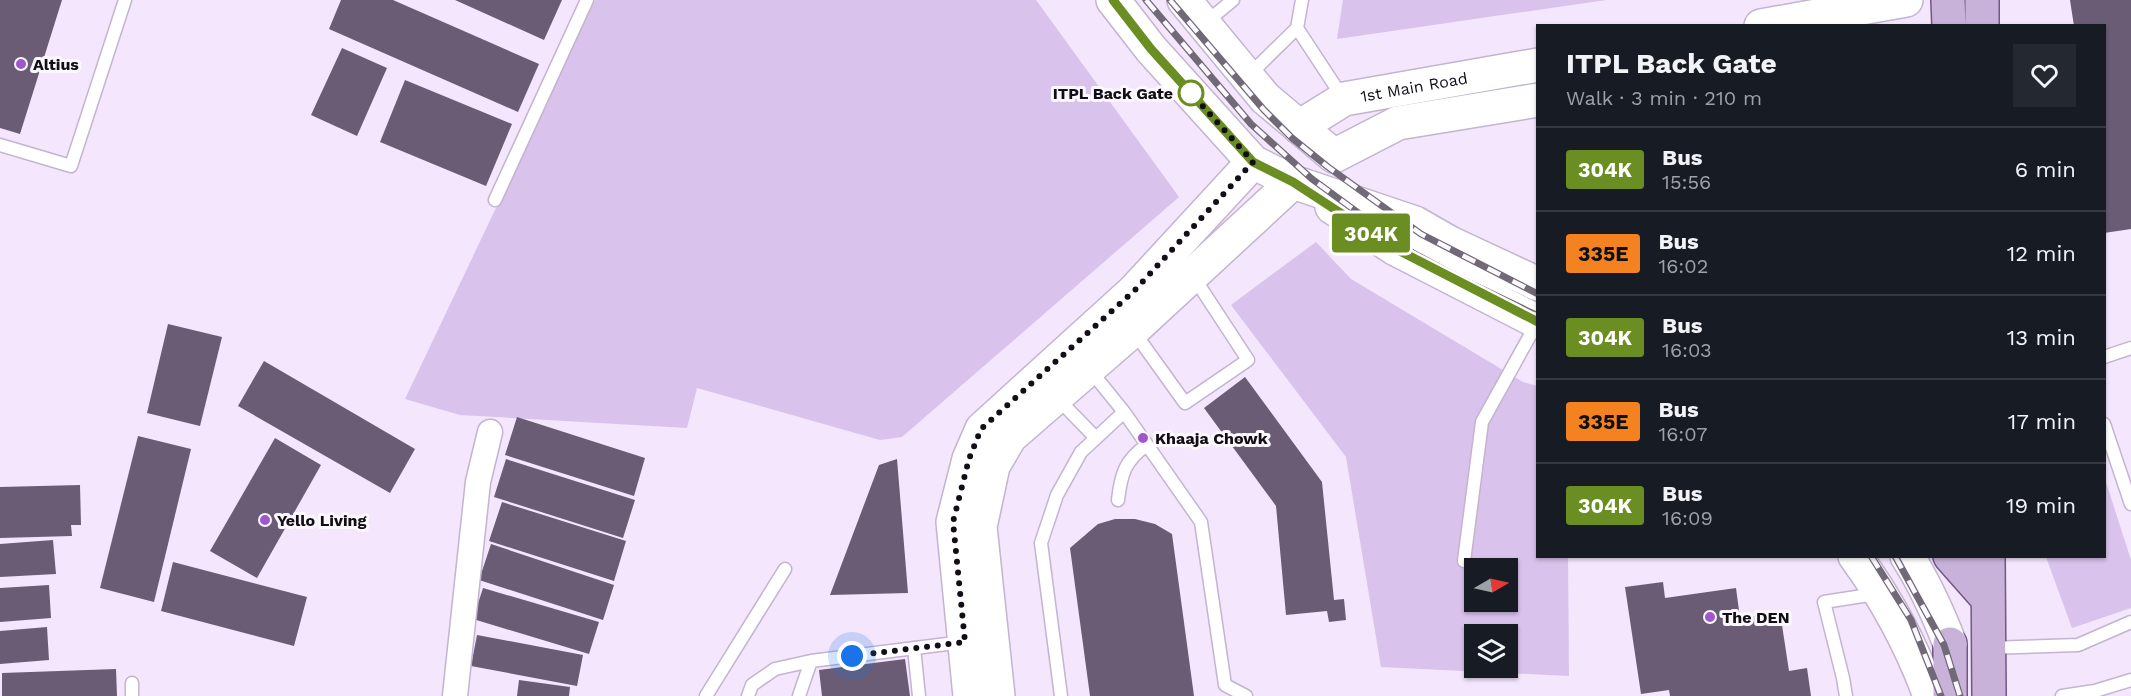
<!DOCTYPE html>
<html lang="en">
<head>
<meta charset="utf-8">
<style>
  :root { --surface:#171b24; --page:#242831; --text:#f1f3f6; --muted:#9ea1a6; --line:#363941 }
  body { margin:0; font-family:"Work Sans",sans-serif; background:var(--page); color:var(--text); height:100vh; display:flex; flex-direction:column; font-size:22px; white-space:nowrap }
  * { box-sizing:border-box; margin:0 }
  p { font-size:20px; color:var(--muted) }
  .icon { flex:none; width:33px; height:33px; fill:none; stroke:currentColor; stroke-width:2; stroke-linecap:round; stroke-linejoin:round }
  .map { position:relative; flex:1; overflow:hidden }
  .sheet { position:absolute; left:1536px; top:24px; width:570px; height:534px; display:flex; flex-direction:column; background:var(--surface); border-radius:0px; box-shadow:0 2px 4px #0004 }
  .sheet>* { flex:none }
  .badge { padding:0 12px; border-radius:4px; font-size:21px; line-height:39px }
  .needle { width:39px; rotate:81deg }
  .controls { position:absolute; left:1464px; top:558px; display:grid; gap:12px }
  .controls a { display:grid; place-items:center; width:54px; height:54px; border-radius:0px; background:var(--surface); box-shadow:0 2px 4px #0004; font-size:30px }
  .you { position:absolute; width:30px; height:30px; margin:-15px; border:4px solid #fff; border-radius:50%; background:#1a73e8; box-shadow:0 0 0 9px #1a73e833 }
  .map>.badge { position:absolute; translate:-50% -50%; box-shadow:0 0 0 3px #fff }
  .round { display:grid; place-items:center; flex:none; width:63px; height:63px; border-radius:0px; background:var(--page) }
  .headline { display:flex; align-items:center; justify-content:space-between; height:102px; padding:0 30px }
  h1 { font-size:28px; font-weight:700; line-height:45px }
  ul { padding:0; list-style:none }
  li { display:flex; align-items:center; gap:18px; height:84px; padding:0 30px; border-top:2px solid var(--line) }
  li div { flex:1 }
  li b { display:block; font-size:22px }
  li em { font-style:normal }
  li .badge { min-width:66px; font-weight:700; text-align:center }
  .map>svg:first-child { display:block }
  .green { fill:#d9c2eb; fill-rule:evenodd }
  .building { fill:#6a5c74 }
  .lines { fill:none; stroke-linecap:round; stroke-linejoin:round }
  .lane-casing { stroke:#c3b4cf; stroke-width:15 }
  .street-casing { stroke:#c3b4cf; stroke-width:27 }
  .secondary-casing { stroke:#c3b4cf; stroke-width:36 }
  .primary-casing { stroke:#725784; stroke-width:36 }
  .lane { stroke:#fff; stroke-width:12 }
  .street { stroke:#fff; stroke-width:24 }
  .secondary { stroke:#fff; stroke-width:33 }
  .primary { stroke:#c9b2d9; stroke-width:33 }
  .rail-casing { stroke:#726978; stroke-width:7 }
  .rail { stroke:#fbf8fe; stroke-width:4.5; stroke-dasharray:14; stroke-linecap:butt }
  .line-casing { stroke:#fff; stroke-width:14 }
  .line { stroke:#6b8e23; stroke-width:9 }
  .walk { stroke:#120d16; stroke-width:6; stroke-dasharray:0 10.8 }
  .poi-dot { fill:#9f58cc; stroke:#fbf8fe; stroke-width:2 }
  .stop-dot { fill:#fff; stroke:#6b8e23; stroke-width:3 }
  .labels { text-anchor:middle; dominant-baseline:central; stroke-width:6; stroke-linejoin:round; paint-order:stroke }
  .poi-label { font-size:16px; font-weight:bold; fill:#120d16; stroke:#fbf8fe; text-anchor:start }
  .street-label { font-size:16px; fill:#120d16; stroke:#fbf8fe }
  .stop-label { font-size:16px; font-weight:bold; fill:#120d16; stroke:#fbf8fe; text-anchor:end }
</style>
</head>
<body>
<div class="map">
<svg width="2131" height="696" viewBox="0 0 2131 696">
  <rect width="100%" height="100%" fill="#f3e6fd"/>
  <!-- green -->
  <path class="green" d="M595,0h441l143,197 -277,240 -22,3 -183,-52 -10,40 -227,-13 -55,-16z
    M1343,0h263l-269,39z
    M1316,242l35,37 172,103 14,4 1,170 30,1 1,119 -188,-9 -35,-210 -115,-152zM1474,568h34v34h-34zM1474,634h34v34h-34z
    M2105,479l26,81v48l-59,20 -26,-71 58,-1z"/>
  <!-- building -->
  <path class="building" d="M0,0h62l-42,134 -20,-6z
    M341,0h52l146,64 -21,48 -189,-83z
    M455,0h107l-18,40z
    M2070,0h61v229l-27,4v-207h-30z
    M342,48l45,20 -30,68 -46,-21z
    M405,80l107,44 -26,62 -106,-44z
    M168,324l54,13 -22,89 -53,-13z
    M264,361l151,88 -25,44 -152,-87z
    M1245,377l77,105 12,118 10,-1 2,21 -17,2 -2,-11 -41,4 -10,-109 -72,-98z
    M517,417l128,41 -11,38 -129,-41z
    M138,436l53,13 -37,153 -54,-14z
    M275,438l46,27 -64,113 -47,-27z
    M506,459l129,41 -12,38 -129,-41z
    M897,459l11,134 -78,2 49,-130z
    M80,485l1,40h-10l1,11 -72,2v-51z
    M502,502l124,39 -12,40 -125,-40z
    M1115,519h20l20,5 17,10 22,162h-104l-20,-148 28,-24z
    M53,540l3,34 -56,3v-33z
    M491,544l123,41 -11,35 -124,-40z
    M173,562l134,35 -13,49 -133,-35z
    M1663,582l2,16 71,-10 4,30 40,-6 9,59 18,-3 4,28h-141l-1,-6 -28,4 -16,-107z
    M49,585l2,33 -51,4v-34z
    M483,588l116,34 -10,32 -116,-35z
    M47,627l2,33 -49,4v-33z
    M477,635l106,20 -6,31 -106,-20z
    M905,659l5,37h-88l-3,-26z
    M116,669l1,27h-115v-23z
    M519,680l51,7 -1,9h-52z"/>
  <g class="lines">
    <!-- lane casing -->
    <g class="lane-casing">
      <path id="lane" d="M1204,24l29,-24
        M1297,28l46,70
        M1249,75l48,-47 5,-28
        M0,145l71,21 54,-166
        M495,200l92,-200
        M1134,332l51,71 63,-43 -55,-84
        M2104,357l27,-9
        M1090,370l34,42 77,110 24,163 21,11
        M1057,398l39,40
        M2104,424l27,80
        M1118,500c3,-26 7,-40 29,-55
        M1464,561l18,-139 55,-99
        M914,648l5,48
        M1989,648l89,-3 53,-23
        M132,683v13
        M706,696l79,-127
        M748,696l4,-11 23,-16 36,-8 152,-19
        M799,696l12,-35
        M1061,696l-20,-153 16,-48 24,-43 43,-40
        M1846,696l-3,-18 -19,-76 45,-7 6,-4
        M2062,696l33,-5 36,-11"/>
    </g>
    <!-- street casing -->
    <g class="street-casing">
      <path id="street" d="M455,696l23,-214 12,-50"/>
    </g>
    <!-- secondary casing -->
    <g class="secondary-casing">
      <g id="secondary">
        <path d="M1113,0l38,49 102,113 40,20 122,41 35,20 88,41"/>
        <path d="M1184,0l81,98 69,58 64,-33 140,-23"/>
        <path d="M1761,26l145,-26"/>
        <path id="s1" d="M1299,127l45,-28 194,-34"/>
        <path d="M1332,207l62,41 144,74"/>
        <path d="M1855,556c33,45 56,88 75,140"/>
        <path d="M1907,556c18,28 31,57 43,88"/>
        <path d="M970,696l-17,-174 16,-63 13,-30 152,-138 119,-129"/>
        <path d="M998,696l-18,-169 13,-61 17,-29 123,-107 160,-148"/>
      </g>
    </g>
    <!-- primary casing -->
    <g class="primary-casing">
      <path id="primary" d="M1948,0l1,26
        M1982,0v26
        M1950,556l38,43
        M1988,556l1,140
        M1950,696v-52"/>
    </g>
    <!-- lane -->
    <use href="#lane" class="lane"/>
    <!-- street -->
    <use href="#street" class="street"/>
    <!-- secondary -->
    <use href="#secondary" class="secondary"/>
    <!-- primary -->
    <use href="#primary" class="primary"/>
    <!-- rail casing -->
    <g class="rail-casing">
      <path id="rail" d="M1146,0l105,124 61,55 101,74 50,27 75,36
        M1170,0l94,110 28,28 36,29 93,67 117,60
        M1871,556l40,64 30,76
        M1895,556l49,89 16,51"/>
    </g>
    <!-- rail -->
    <use href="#rail" class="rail"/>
  </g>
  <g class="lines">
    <!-- line casing -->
    <g class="line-casing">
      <path id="line" d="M1113,0l38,49 102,113 40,20 101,66 144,74"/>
    </g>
    <!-- line -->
    <use href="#line" class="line"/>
    <!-- walk -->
    <path class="walk" d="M852,656l113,-14 -12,-120 16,-63 12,-30 153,-138 119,-129 -62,-69"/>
  </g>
  <!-- markers -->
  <g class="poi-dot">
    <circle cx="21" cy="64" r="6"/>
    <circle cx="1143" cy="438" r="6"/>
    <circle cx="265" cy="520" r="6"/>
    <circle cx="1710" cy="617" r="6"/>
  </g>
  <circle class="stop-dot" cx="1191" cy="93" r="12"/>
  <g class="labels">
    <!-- poi labels -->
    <g class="poi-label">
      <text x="33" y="64">Altius</text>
      <text x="1155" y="438">Khaaja Chowk</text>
      <text x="277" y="520">Yello Living</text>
      <text x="1722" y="617">The DEN</text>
    </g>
    <!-- street labels -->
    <g class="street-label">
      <text stroke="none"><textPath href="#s1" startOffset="124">1st Main Road</textPath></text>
    </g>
    <!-- stop labels -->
    <g class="stop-label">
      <text x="1173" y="93">ITPL Back Gate</text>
    </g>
  </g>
</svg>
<div class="controls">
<a><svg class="needle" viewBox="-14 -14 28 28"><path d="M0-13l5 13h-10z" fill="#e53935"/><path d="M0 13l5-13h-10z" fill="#9ea1a6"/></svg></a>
<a><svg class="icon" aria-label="layers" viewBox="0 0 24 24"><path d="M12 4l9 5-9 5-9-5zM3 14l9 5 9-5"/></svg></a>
</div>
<div class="you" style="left:852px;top:656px"></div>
<b class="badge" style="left:1371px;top:233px;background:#6b8e23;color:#fff">304K</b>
<section class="sheet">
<div class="headline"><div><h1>ITPL Back Gate</h1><p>Walk · 3 min · 210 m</p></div><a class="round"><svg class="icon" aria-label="heart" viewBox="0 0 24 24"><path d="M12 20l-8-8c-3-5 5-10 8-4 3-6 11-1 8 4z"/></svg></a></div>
<ul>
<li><span class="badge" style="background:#6b8e23;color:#fff">304K</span><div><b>Bus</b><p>15:56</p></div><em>6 min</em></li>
<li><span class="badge" style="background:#f58220;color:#111">335E</span><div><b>Bus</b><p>16:02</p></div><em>12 min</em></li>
<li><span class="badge" style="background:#6b8e23;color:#fff">304K</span><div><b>Bus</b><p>16:03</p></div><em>13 min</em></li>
<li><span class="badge" style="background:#f58220;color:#111">335E</span><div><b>Bus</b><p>16:07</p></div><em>17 min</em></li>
<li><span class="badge" style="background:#6b8e23;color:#fff">304K</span><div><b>Bus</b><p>16:09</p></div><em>19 min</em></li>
</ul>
</section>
</div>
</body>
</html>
